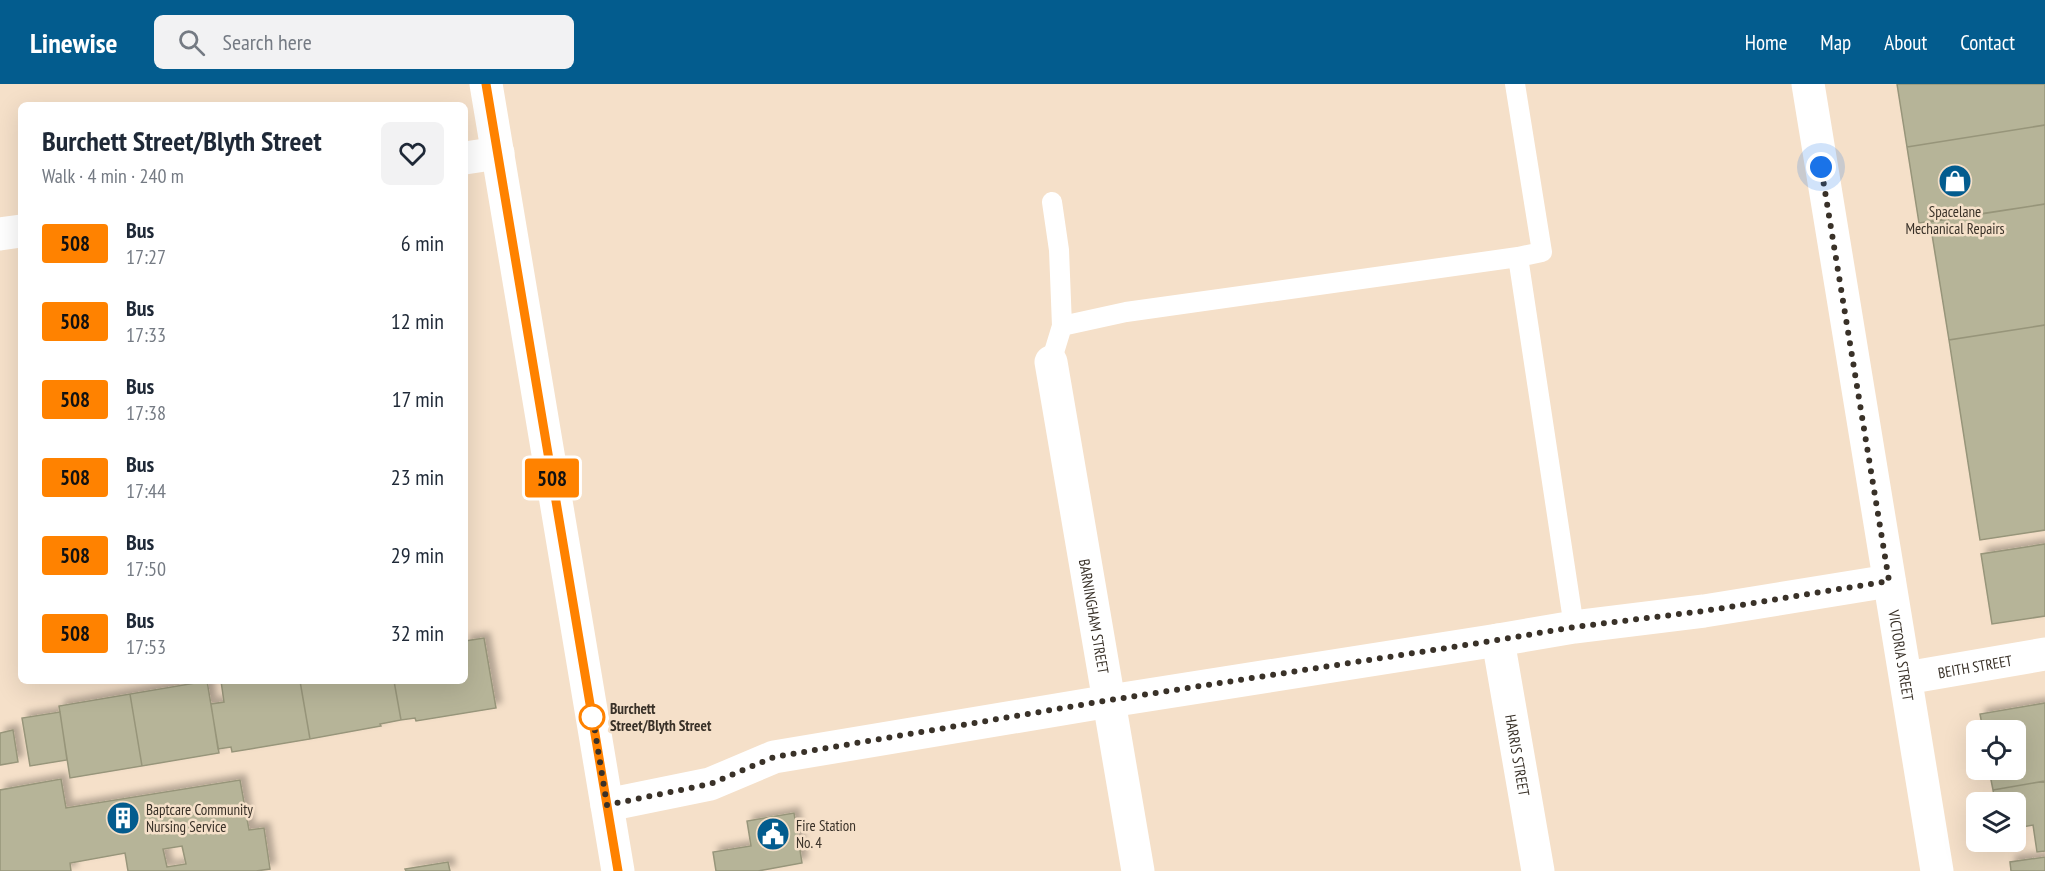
<!DOCTYPE html>
<html lang="en">
<head>
<meta charset="utf-8">
<style>
  :root { --surface:#fff; --page:#f2f2f3; --text:#1f2937; --muted:#747a83; --accent:#035c8e }
  body { margin:0; font-family:"PT Sans Narrow",sans-serif; background:var(--page); color:var(--text); height:100vh; display:flex; flex-direction:column; font-size:22px; white-space:nowrap }
  * { box-sizing:border-box; margin:0 }
  p { font-size:20px; color:var(--muted) }
  .icon { flex:none; width:33px; height:33px; fill:none; stroke:currentColor; stroke-width:2; stroke-linecap:round; stroke-linejoin:round }
  .map { position:relative; flex:1; overflow:hidden }
  .details { position:absolute; left:18px; top:18px; width:450px; height:582px; display:flex; flex-direction:column; background:var(--surface); border-radius:9px; box-shadow:0 6px 24px #0002 }
  .details>* { flex:none }
  .badge { padding:0 12px; border-radius:4px; font-size:21px; line-height:39px }
  .buttons { position:absolute; left:1966px; top:636px; display:grid; gap:12px }
  .buttons a { display:grid; place-items:center; width:60px; height:60px; border-radius:9px; background:var(--surface); box-shadow:0 6px 24px #0002; font-size:30px }
  .you { position:absolute; width:30px; height:30px; margin:-15px; border:4px solid #fff; border-radius:50%; background:#1a73e8; box-shadow:0 0 0 9px #1a73e833 }
  .map>.badge { position:absolute; translate:-50% -50%; box-shadow:0 0 0 3px #fff }
  .round { display:grid; place-items:center; flex:none; width:63px; height:63px; border-radius:9px; background:var(--page) }
  .head { display:flex; align-items:center; justify-content:space-between; height:102px; padding:0 24px }
  h1 { font-size:28px; font-weight:600; line-height:45px }
  ul { padding:0; list-style:none }
  li { display:flex; align-items:center; gap:18px; height:78px; padding:0 24px }
  li div { flex:1 }
  li b { display:block; font-size:22px }
  li em { font-style:normal }
  li .badge { min-width:66px; font-weight:700; text-align:center }
  header { display:flex; align-items:center; gap:36px; box-sizing:border-box; height:84px; padding:0 30px; background:var(--accent); color:#fff }
  header strong { font-size:28px }
  nav { display:flex; gap:33px; margin-inline-start:auto; font-size:21px }
  .search { width:420px; height:54px; background:var(--page); display:flex; align-items:center; gap:15px; box-sizing:border-box; padding:0 21px; border-radius:9px; color:var(--muted); font-size:22px }
  .map>svg:first-child { display:block }
  .building { fill:#b6b498; stroke:#97957a; stroke-width:1.5; fill-rule:evenodd; filter:url(#shadow) }
  .lines { fill:none; stroke-linecap:round; stroke-linejoin:round }
  .lane { stroke:#fff; stroke-width:20 }
  .street { stroke:#fff; stroke-width:33 }
  .secondary { stroke:#fff; stroke-width:33 }
  .line-casing { stroke:#fff; stroke-width:14 }
  .line { stroke:#ff8200; stroke-width:9 }
  .walk { stroke:#393128; stroke-width:6; stroke-dasharray:0 10.8 }
  .stop-dot { fill:#fff; stroke:#ff8200; stroke-width:3 }
  .labels { text-anchor:middle; dominant-baseline:central; stroke-width:5; stroke-linejoin:round; paint-order:stroke }
  .poi-label { font-size:15px; fill:#393128; stroke:#f5e0c9; text-anchor:start }
  .street-label { font-size:15px; fill:#393128; stroke:#f5e0c9 }
  .stop-label { font-size:15px; font-weight:bold; fill:#393128; stroke:#f5e0c9; text-anchor:start }
</style>
</head>
<body>
<header>
<strong>Linewise</strong>
<div class="search"><svg class="icon" aria-label="search" viewBox="0 0 24 24"><circle cx="10" cy="10" r="6"/><path d="M15 15l6 6"/></svg>Search here</div>
<nav><a>Home</a><a>Map</a><a>About</a><a>Contact</a></nav>
</header>
<div class="map">
<svg width="2045" height="787" viewBox="0 0 2045 787">
  <defs>
    <filter id="shadow"><feDropShadow dx="5.5" dy="-5.5" stdDeviation="3" flood-color="#0004"/></filter>
  </defs>
  <rect width="100%" height="100%" fill="#f5e0c9"/>
  <!-- building -->
  <path class="building" d="M1897,0h148v41l-138,22z
    M2045,41v79l-126,19 -12,-76z
    M2045,120v121l-96,15 -19,-118z
    M2045,241v205l-65,10 -31,-200z
    M2045,460v72l-53,8 -11,-70z
    M484,554l12,70 -80,13 -1,-3 -14,2 -7,-39h71v-40z
    M207,597l12,72 -77,13 -12,-72z
    M221,597h79l10,58 -78,13 -1,-5 -13,2 -7,-45 13,-2z
    M300,597h94l7,39 -21,4 1,2 -71,13z
    M130,610l12,72 -72,12 -11,-72z
    M2045,619v78l-52,9 -4,-20h27v-40h-33l-3,-16z
    M60,628l7,48 -37,6 -8,-48z
    M13,646l5,32 -18,3v-32z
    M61,695l5,29 174,-28 9,50 15,-2 6,41 -14,2h-128l-3,-18 -55,10 1,8h-71v-81zM182,762l4,18 -19,3 -4,-18z
    M2045,697v70l-8,1 -4,-27 -17,3v-26h-21l-2,-12z
    M794,729l8,50 -44,8h-42l-3,-19 38,-6 -4,-25z
    M2045,773v14h-34l-1,-9z
    M448,778l2,9h-44l-1,-2z"/>
  <g class="lines">
    <!-- lane -->
    <path class="lane" d="M1515,0l27,168 -24,5
      M1052,118l7,48 3,76
      M1051,278l11,-36 64,-14 392,-55 56,370"/>
    <!-- street -->
    <g class="street">
      <path d="M465,74l33,-5"/>
      <path d="M0,150l21,-3"/>
      <path id="s1" d="M1051,278l87,509"/>
      <path id="s2" d="M1498,556l40,231"/>
      <path id="s3" d="M1906,594l139,-24"/>
      <path d="M607,721l103,-21 64,-27 336,-56 388,-61 76,-13 130,-16 185,-30"/>
    </g>
    <!-- secondary -->
    <g class="secondary">
      <path d="M486,0l132,787"/>
      <path id="s4" d="M1808,0l129,787"/>
    </g>
  </g>
  <g class="lines">
    <!-- line casing -->
    <g class="line-casing">
      <path id="line" d="M486,0l132,787"/>
    </g>
    <!-- line -->
    <use href="#line" class="line"/>
    <!-- walk -->
    <path class="walk" d="M592,633v-4l15,92 103,-21 64,-27 336,-57 388,-60 76,-13 130,-16 185,-30 -68,-414"/>
  </g>
  <!-- icons -->
  <defs>
    <g id="shop-disc" transform="scale(1.725)"><circle r="9.5" fill="#035c8e" stroke="#f5e0c9"/><path d="M-5-2.5h2.3a2.7 3.5 0 0 1 5.4 0H5L5.5 6h-11ZM-1.5-2.5h3a1.5 2.3 0 0 0-3 0Z" fill="#fff"/></g>
    <g id="building-disc" transform="scale(1.725)"><circle r="9.5" fill="#035c8e" stroke="#f5e0c9"/><path d="M-4-6H4V6H1V3H-1V6H-4ZM-2.5-4.3h1.7v1.8h-1.7ZM.8-4.3h1.7v1.8H.8ZM-2.5-1h1.7V.8h-1.7ZM.8-1h1.7V.8H.8Z" fill="#fff"/></g>
    <g id="civic-disc" transform="scale(1.725)"><circle r="9.5" fill="#035c8e" stroke="#f5e0c9"/><path d="M-.6-6.5H3V-4.5H.6V-3L4-1V1h2V6H-6V1h2V-1L-.6-3ZM-1.2 2.5V6h2.4V2.5Z" fill="#fff"/></g>
  </defs>
  <g fill-rule="evenodd">
    <use href="#shop-disc" x="1955" y="97"/>
    <use href="#building-disc" x="123" y="734"/>
    <use href="#civic-disc" x="773" y="750"/>
  </g>
  <!-- markers -->
  <circle class="stop-dot" cx="592" cy="633" r="12"/>
  <g class="labels">
    <!-- poi labels -->
    <g class="poi-label">
      <text x="1955" y="127" text-anchor="middle">Spacelane<tspan x="1955" dy="17">Mechanical Repairs</tspan></text>
      <text x="146" y="725">Baptcare Community<tspan x="146" dy="17">Nursing Service</tspan></text>
      <text x="796" y="741">Fire Station<tspan x="796" dy="17">No. 4</tspan></text>
    </g>
    <!-- street labels -->
    <g class="street-label">
      <text stroke="none"><textPath href="#s1" startOffset="258">BARNINGHAM STREET</textPath></text>
      <text stroke="none"><textPath href="#s4" startOffset="579">VICTORIA STREET</textPath></text>
      <text stroke="none"><textPath href="#s3" startOffset="70">BEITH STREET</textPath></text>
      <text stroke="none"><textPath href="#s2" startOffset="117">HARRIS STREET</textPath></text>
    </g>
    <!-- stop labels -->
    <g class="stop-label">
      <text x="610" y="624">Burchett<tspan x="610" dy="17">Street/Blyth Street</tspan></text>
    </g>
  </g>
</svg>
<div class="buttons">
<a><svg class="icon" aria-label="locate" viewBox="0 0 24 24"><circle cx="12" cy="12" r="6"/><path d="M12 2v4M12 18v4M2 12h4M18 12h4"/></svg></a>
<a><svg class="icon" aria-label="layers" viewBox="0 0 24 24"><path d="M12 4l9 5-9 5-9-5zM3 14l9 5 9-5"/></svg></a>
</div>
<div class="you" style="left:1821px;top:83px"></div>
<b class="badge" style="left:552px;top:394px;background:#ff8200;color:#111">508</b>
<section class="details">
<div class="head"><div><h1>Burchett Street/Blyth Street</h1><p>Walk · 4 min · 240 m</p></div><a class="round"><svg class="icon" aria-label="heart" viewBox="0 0 24 24"><path d="M12 20l-8-8c-3-5 5-10 8-4 3-6 11-1 8 4z"/></svg></a></div>
<ul>
<li><span class="badge" style="background:#ff8200;color:#111">508</span><div><b>Bus</b><p>17:27</p></div><em>6 min</em></li>
<li><span class="badge" style="background:#ff8200;color:#111">508</span><div><b>Bus</b><p>17:33</p></div><em>12 min</em></li>
<li><span class="badge" style="background:#ff8200;color:#111">508</span><div><b>Bus</b><p>17:38</p></div><em>17 min</em></li>
<li><span class="badge" style="background:#ff8200;color:#111">508</span><div><b>Bus</b><p>17:44</p></div><em>23 min</em></li>
<li><span class="badge" style="background:#ff8200;color:#111">508</span><div><b>Bus</b><p>17:50</p></div><em>29 min</em></li>
<li><span class="badge" style="background:#ff8200;color:#111">508</span><div><b>Bus</b><p>17:53</p></div><em>32 min</em></li>
</ul>
</section>
</div>
</body>
</html>
